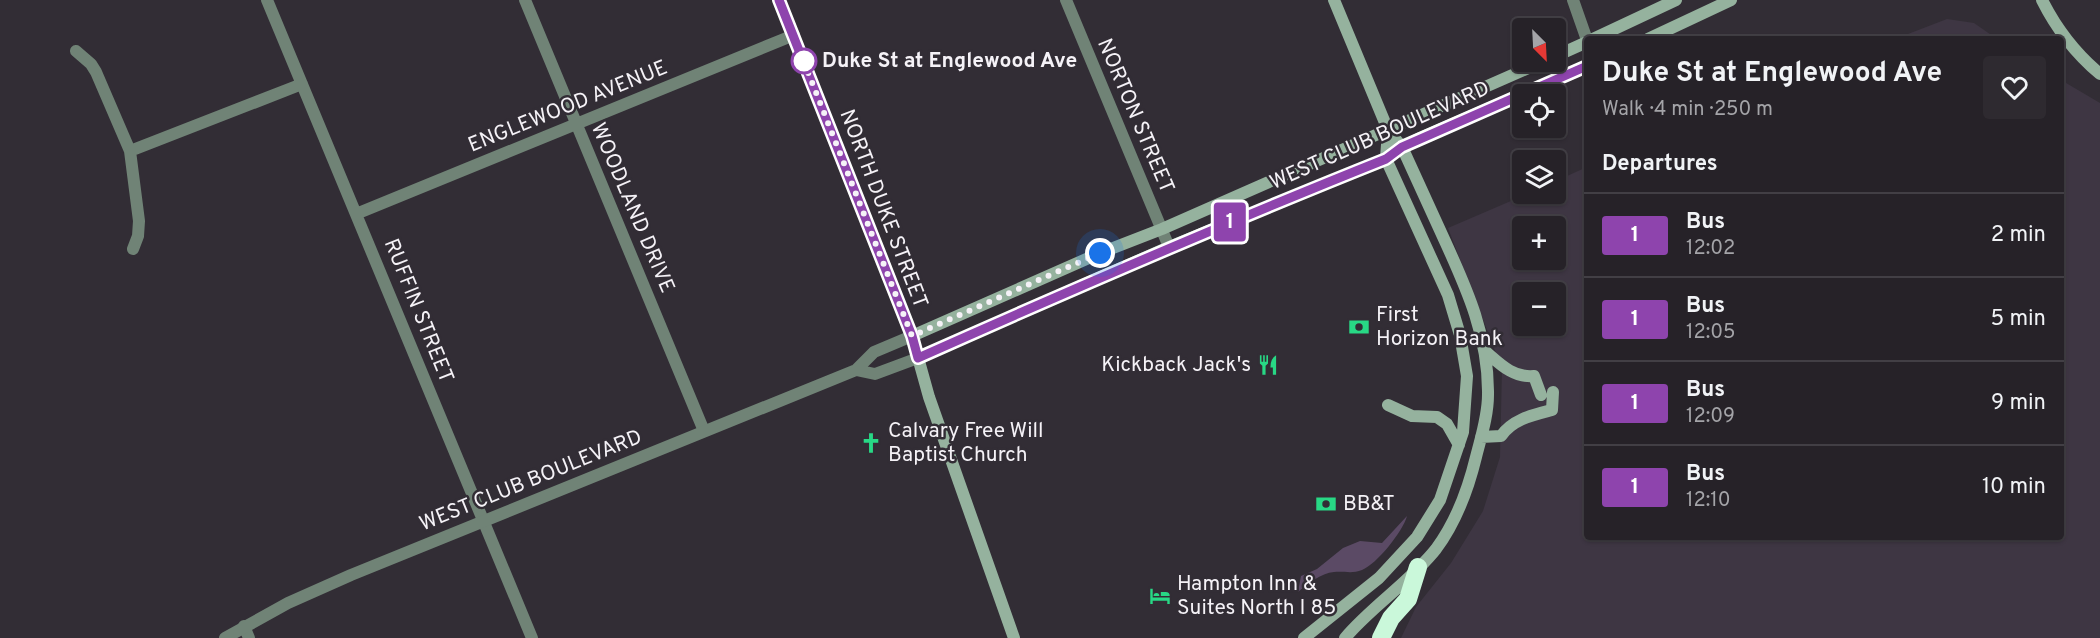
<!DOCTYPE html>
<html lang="en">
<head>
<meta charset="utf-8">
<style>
  :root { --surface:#262228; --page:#2e2a30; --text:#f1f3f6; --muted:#a4a4a8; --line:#423f45 }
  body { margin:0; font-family:Overpass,sans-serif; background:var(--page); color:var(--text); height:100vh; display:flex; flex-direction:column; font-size:22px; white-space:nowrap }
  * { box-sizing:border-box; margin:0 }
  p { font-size:20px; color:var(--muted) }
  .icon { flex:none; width:33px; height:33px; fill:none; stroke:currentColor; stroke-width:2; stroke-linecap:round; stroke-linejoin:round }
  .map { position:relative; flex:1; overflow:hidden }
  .side { position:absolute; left:1584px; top:36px; width:480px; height:504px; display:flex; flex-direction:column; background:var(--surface); border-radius:6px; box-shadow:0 2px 4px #0004,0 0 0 2px var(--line) }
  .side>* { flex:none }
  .badge { padding:0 12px; border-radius:4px; font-size:21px; line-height:39px }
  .needle { width:39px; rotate:156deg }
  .fabs { position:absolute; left:1512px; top:18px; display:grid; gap:12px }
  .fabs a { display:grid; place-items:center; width:54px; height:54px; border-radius:6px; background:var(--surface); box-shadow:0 2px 4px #0004,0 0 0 2px var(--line); font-size:30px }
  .you { position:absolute; width:30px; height:30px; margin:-15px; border:4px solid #fff; border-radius:50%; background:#1a73e8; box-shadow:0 0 0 9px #1a73e833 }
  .map>.badge { position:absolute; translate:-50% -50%; box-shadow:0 0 0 3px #fff }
  h2 { padding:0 18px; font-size:22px; line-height:54px }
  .round { display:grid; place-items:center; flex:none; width:63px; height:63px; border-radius:6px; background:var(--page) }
  .overview { display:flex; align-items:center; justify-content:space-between; height:102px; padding:0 18px }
  h1 { font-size:28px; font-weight:700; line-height:45px }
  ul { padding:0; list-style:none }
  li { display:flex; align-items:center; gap:18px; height:84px; padding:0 18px; border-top:2px solid var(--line) }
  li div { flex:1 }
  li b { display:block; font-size:22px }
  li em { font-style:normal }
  li .badge { min-width:66px; font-weight:700; text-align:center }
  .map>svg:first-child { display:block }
  .built { fill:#3e3643; fill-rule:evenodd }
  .green { fill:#5b4a65 }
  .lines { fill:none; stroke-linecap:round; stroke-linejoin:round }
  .minor { stroke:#708376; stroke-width:12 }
  .tertiary { stroke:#708376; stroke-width:12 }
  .secondary { stroke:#95b29e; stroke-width:12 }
  .motorway { stroke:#caf8da; stroke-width:18 }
  .line-casing { stroke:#fff; stroke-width:14 }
  .line { stroke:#8e44ad; stroke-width:9 }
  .walk { stroke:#f5f2f7; stroke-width:6; stroke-dasharray:0 10.8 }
  .stop-dot { fill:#fff; stroke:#8e44ad; stroke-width:3 }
  .labels { text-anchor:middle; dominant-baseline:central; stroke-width:5; stroke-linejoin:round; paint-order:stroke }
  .stop-label { font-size:21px; font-weight:bold; fill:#f5f2f7; stroke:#322d35; text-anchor:start }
  .street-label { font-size:21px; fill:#f5f2f7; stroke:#322d35 }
  .poi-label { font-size:21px; fill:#f5f2f7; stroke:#322d35; text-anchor:start }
</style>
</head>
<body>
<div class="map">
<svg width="2100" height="638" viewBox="0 0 2100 638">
  <rect width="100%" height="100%" fill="#322d35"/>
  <!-- built -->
  <path class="built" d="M1947,19l27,4 23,16h-102z
    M2061,80l39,23v535h-699l15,-31 35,-44 32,-52 17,-54 2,-88 -54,-141 79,-34h29v-13l31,-14v370h474zM1522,226h34v34h-34zM1522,292h34v34h-34z"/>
  <!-- green -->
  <path class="green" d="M1407,516c-4,15 -30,48 -45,54 -10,4 -17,1 -28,2 -13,1 -27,12 -36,20l3,-16 16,-7 26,-21 17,-7 22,2z"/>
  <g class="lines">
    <!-- minor -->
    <path class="minor" d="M267,0l265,638
      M525,0l179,431
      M1066,0l103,247
      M1573,0l14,40
      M76,51l15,13 5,8 34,79 9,70 -1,15 -5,13
      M130,151l172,-67
      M356,214l438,-179
      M244,626l5,12"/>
    <!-- tertiary -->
    <path class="tertiary" d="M856,370l19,4 43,-16
      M225,638l63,-35 63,-28 505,-205 18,-18 38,-16"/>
    <!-- secondary -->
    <path class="secondary" d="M779,0l133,336 17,61 85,241
      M1334,0l54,130 14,17c14,31 28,61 42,92 23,50 45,99 44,156 0,21 -7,42 -12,62 -8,33 -20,65 -40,92 -26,33 -64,57 -91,89
      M2042,0c14,28 33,53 58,74
      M1593,39l83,-39
      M1648,39l83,-39
      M1556,56l31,-14
      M912,336l188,-83 62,-24 380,-167
      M1485,351c15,13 28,27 49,25l7,19
      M918,358l251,-111 217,-88 16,-12 16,-8 169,-73
      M1388,405l24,11 25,1 10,7 12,21
      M1481,437l20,-1c12,-17 32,-21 51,-26l1,-18
      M1304,638l75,-60 38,-41 23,-37 23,-68 4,-56 -7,-41 -12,-40 -62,-136 2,-29"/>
    <!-- motorway -->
    <path class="motorway" d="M1381,638l10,-20 17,-19 10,-32"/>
  </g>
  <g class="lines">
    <!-- line casing -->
    <g class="line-casing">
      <path id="line" d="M779,0l133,336 6,22c155,-69 310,-136 468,-199l16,-12 16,-7 169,-74"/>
    </g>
    <!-- line -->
    <use href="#line" class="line"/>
    <!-- walk -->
    <path class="walk" d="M804,61l-2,-4 110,279 188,-83"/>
  </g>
  <!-- icons -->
  <defs>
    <g id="bank-bare" transform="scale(1.62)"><path d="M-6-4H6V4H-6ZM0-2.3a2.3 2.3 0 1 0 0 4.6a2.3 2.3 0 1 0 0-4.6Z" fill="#28d885" stroke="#322d35" stroke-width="2.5" paint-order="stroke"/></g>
    <g id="restaurant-bare" transform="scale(1.62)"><path d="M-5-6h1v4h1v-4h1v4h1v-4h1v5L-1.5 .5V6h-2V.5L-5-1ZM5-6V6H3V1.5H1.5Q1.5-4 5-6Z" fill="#28d885" stroke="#322d35" stroke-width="2.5" paint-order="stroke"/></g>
    <g id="church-bare" transform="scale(1.62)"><path d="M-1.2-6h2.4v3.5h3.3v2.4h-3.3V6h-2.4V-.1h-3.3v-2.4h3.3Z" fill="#28d885" stroke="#322d35" stroke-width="2.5" paint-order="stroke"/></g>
    <g id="hotel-bare" transform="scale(1.62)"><path d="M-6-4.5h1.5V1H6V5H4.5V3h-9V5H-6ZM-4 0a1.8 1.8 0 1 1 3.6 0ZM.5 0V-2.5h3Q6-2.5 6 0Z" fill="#28d885" stroke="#322d35" stroke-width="2.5" paint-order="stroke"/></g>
  </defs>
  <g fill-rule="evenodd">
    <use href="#bank-bare" x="1359" y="327"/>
    <use href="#restaurant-bare" x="1268" y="365"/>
    <use href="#church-bare" x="871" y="443"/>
    <use href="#bank-bare" x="1326" y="504"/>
    <use href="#hotel-bare" x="1160" y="596"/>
  </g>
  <!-- markers -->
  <circle class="stop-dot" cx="804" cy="61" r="12"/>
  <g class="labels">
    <!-- stop labels -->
    <g class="stop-label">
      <text x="822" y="61">Duke St at Englewood Ave</text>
    </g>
    <!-- street labels -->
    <g class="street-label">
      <text transform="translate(568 107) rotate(-22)">ENGLEWOOD AVENUE</text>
      <text transform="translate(1135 116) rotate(67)">NORTON STREET</text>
      <text transform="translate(1380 136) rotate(-24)">WEST CLUB BOULEVARD</text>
      <text transform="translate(632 208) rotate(67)">WOODLAND DRIVE</text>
      <text transform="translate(883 209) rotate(69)">NORTH DUKE STREET</text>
      <text transform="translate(418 311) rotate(68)">RUFFIN STREET</text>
      <text transform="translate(531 481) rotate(-22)">WEST CLUB BOULEVARD</text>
    </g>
    <!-- poi labels -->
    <g class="poi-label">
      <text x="1376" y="315">First<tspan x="1376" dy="24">Horizon Bank</tspan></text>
      <text x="1251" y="365" text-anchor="end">Kickback Jack's</text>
      <text x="888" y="431">Calvary Free Will<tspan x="888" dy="24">Baptist Church</tspan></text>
      <text x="1343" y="504">BB&amp;T</text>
      <text x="1177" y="584">Hampton Inn &amp;<tspan x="1177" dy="24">Suites North I 85</tspan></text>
    </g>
  </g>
</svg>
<div class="fabs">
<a><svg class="needle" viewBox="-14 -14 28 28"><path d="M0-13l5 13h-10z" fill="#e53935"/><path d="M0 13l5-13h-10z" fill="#a4a4a8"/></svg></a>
<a><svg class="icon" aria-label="locate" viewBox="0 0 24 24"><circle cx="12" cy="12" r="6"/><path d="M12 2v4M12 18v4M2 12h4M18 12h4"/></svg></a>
<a><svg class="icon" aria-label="layers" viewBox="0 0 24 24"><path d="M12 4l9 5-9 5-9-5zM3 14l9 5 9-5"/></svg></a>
<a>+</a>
<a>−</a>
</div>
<div class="you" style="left:1100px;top:253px"></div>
<b class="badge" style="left:1230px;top:222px;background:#8e44ad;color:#fff">1</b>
<section class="side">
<div class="overview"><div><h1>Duke St at Englewood Ave</h1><p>Walk · 4 min · 250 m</p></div><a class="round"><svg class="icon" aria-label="heart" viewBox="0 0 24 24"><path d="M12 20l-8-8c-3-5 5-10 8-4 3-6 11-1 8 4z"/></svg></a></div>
<h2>Departures</h2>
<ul>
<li><span class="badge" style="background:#8e44ad;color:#fff">1</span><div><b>Bus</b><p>12:02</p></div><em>2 min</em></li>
<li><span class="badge" style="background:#8e44ad;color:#fff">1</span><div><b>Bus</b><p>12:05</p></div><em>5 min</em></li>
<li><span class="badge" style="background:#8e44ad;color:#fff">1</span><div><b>Bus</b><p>12:09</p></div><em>9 min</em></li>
<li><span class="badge" style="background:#8e44ad;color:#fff">1</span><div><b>Bus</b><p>12:10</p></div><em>10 min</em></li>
</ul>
</section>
</div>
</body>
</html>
